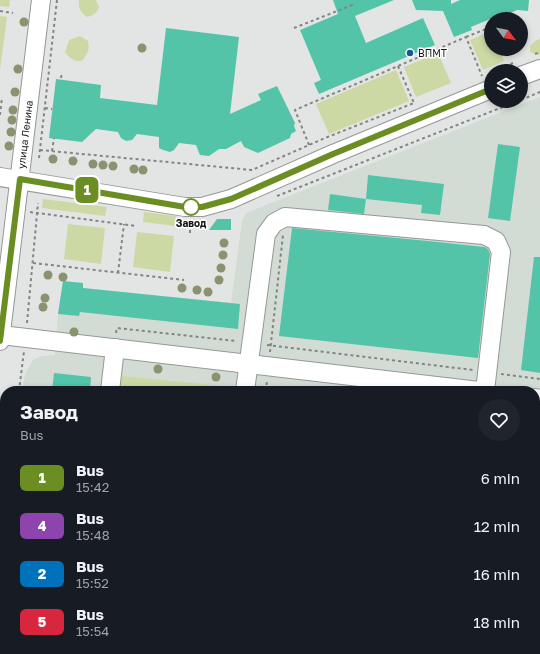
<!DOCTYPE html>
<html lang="en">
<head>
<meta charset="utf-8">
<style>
  :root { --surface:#171b24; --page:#20242c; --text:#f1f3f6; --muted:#9ea1a6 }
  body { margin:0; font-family:"Golos Text",sans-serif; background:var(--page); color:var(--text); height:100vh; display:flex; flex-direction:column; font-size:15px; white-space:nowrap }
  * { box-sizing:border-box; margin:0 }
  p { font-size:13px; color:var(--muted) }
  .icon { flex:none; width:22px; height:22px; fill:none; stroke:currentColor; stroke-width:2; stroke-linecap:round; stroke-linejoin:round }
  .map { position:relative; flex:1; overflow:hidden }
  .details { position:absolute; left:0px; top:386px; width:540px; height:268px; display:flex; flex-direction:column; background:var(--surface); border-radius:16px 16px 0 0; box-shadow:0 2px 6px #0003 }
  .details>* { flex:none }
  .badge { padding:0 8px; border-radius:6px; font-size:14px; line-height:26px }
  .needle { width:26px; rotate:122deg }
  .tools { position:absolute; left:484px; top:12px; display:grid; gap:8px }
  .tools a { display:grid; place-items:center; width:44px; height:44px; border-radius:50%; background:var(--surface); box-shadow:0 2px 6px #0003; font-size:20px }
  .map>.badge { position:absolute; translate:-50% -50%; box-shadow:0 0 0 2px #fff }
  .round { display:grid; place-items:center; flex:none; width:42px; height:42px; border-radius:21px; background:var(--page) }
  .headline { display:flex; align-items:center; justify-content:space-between; height:68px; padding:0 20px }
  h1 { font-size:19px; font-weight:700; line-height:30px }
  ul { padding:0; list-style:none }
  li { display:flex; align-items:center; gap:12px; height:48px; padding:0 20px }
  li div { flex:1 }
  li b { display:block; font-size:15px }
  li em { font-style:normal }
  li .badge { min-width:44px; font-weight:700; text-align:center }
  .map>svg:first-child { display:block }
  .built { fill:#d2dcd5 }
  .green { fill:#ccd9a4 }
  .building { fill:#54c4a8 }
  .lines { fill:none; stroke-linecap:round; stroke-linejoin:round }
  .minor-casing { stroke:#959896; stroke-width:20 }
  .path { stroke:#838583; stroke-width:2; stroke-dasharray:3 3; stroke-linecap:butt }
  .minor { stroke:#fff; stroke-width:18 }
  .tree { fill:#8b9270 }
  .line-casing { stroke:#fff; stroke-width:9 }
  .line { stroke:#6b8e23; stroke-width:6 }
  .poi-dot { fill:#175a8f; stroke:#fff; stroke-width:1.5 }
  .stop-dot { fill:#fff; stroke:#6b8e23; stroke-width:2 }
  .labels { text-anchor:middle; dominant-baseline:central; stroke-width:3; stroke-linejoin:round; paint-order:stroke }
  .poi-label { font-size:10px; fill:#161716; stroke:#fff; text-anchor:start }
  .street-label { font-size:10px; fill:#161716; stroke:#fff }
  .stop-label { font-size:10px; font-weight:bold; fill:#161716; stroke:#fff }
</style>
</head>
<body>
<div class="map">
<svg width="540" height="654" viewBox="0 0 540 654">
  <rect width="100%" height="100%" fill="#e2e5e3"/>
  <!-- built -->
  <path class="built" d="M540,97v557h-540v-75l5,-43v113h530v-258h-513l3,-17 8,-14 8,-4 14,-1 3,-41 5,-33 20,2v5l148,15 11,-82 4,-8z"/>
  <!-- green -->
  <path class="green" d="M0,0h10l-1,7 -9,-1z
    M79,0h17l3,7c-2,6 -5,8 -12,10 -6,-5 -9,-8 -8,-17z
    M0,16l7,1 -7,53z
    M491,31v18h8l5,12 -21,9 -13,-30z
    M80,36l8,5c2,8 0,12 -5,19 -9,3 -13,-2 -18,-8l4,-12z
    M540,39v15l-2,1 -8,-3v-6l5,-5z
    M438,53l13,30 -35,14 -12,-30z
    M396,70l13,31 -80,33 -13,-30z
    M43,199l64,8 -2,9 -63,-8z
    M144,212l32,4 -1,10 -32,-4z
    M68,224l37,4 -4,36 -37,-5z
    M137,232l37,4 -4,36 -37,-5z
    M122,376l110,11v4h-112z
    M1,432h4v39l-5,43z
    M94,649h112l-1,5h-111z"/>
  <!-- building -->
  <path class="building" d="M333,0h61l-39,16 11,27 57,-25 12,27 -116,49 -5,-11 7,-3 -21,-50 38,-16z
    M412,0h39v4l9,-4h69l-1,11 -11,-1 -20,9h-7l-19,8 1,3 -18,7 -11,-26 -27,-1z
    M166,28l73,9 -9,77 31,-14 -3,-6 19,-8 18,37 -1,3 2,5 -5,3 -1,4 -32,15 -14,-6 -3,-6 -15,8h-7l-10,7 -9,-1 -4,-10 -17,-2 -5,7 -4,2 -7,-2 -4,-2v-11l-22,-3 -5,6 -6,1 -5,-3 -3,-6 -22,-3 -14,13 -33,-4 7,-59 45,6 -1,13 57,7z
    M498,144l22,3 -10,74 -22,-3z
    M368,175l76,9 -4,31 -19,-2 1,-8 -56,-6z
    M330,194l36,5 -2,15 -36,-4z
    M217,219h14v11h-22z
    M292,228l136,13 56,6 4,2 2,5 -12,104 -199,-22z
    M534,257h6v116l-19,-3z
    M63,281l20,2v5l157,16 -2,25 -158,-17 -1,4 -21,-2z
    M54,373l37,4 -1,14h-38z"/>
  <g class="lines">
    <!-- minor casing -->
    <g class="minor-casing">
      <g id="minor">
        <path d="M521,76l19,-7"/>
        <path d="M0,177l185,30h17l29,-8 102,-45 158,-65"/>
        <path d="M1,335l478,56"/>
        <path id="s1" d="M0,341l41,-341"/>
        <path d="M110,391l5,-43"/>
        <path d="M245,391l21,-157 8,-11 11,-6 199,18 12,6 5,11 -16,139"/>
        <path d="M535,398l5,1"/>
        <path d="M311,649l45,5"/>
        <path d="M82,654l1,-5"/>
        <path d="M220,654v-5"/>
        <path d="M451,654l1,-5"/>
      </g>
    </g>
    <!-- path -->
    <path class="path" d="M0,11l13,2
      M509,19l6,-3
      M294,28l61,-24
      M466,37l25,-10
      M535,54l5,-2
      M398,66l16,37
      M494,71l19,-8
      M61,78l1,-6
      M521,100l19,-8
      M45,108l7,1
      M0,115l2,-18
      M309,145l-14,-35 171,-73 16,39
      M40,150l212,20 73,-32 89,-35
      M52,151l2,-13
      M39,158l18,-158
      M277,196l241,-95
      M30,212l106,14
      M190,226l13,-3
      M190,233v-7
      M33,263l151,17
      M118,273l6,-49
      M27,323l11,-120
      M116,333l1,-5 119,13
      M267,345l206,25
      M270,352l13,-117
      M501,374l39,5
      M19,391l5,-40
      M266,391l1,-11
      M0,558l5,-43
      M237,654v-5"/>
    <!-- minor -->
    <use href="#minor" class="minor"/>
  </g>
  <!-- trees -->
  <g class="tree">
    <circle cx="24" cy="22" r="4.5"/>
    <circle cx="142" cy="48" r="4.5"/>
    <circle cx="18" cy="69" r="4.5"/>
    <circle cx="15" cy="92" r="4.5"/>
    <circle cx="13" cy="110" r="4.5"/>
    <circle cx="12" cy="120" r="4.5"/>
    <circle cx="11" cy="132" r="4.5"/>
    <circle cx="9" cy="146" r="4.5"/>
    <circle cx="53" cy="159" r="4.5"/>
    <circle cx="73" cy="161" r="4.5"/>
    <circle cx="93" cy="164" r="4.5"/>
    <circle cx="103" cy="165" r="4.5"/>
    <circle cx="113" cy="166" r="4.5"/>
    <circle cx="134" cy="169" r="4.5"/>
    <circle cx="143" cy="170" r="4.5"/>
    <circle cx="224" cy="243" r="4.5"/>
    <circle cx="223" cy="255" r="4.5"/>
    <circle cx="221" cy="268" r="4.5"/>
    <circle cx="48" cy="275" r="4.5"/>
    <circle cx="63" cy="277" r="4.5"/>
    <circle cx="219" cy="280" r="4.5"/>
    <circle cx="182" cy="288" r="4.5"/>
    <circle cx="197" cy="290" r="4.5"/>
    <circle cx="208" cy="292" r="4.5"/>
    <circle cx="45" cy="298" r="4.5"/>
    <circle cx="43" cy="307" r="4.5"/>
    <circle cx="74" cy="332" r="4.5"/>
    <circle cx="158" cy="369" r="4.5"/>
    <circle cx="216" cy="377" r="4.5"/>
  </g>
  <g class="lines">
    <!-- line casing -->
    <g class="line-casing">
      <path id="line" d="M0,341l20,-162 165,28h17l29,-8 102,-45 158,-65"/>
    </g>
    <!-- line -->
    <use href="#line" class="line"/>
  </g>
  <!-- markers -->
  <circle class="poi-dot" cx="410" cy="53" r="4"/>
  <circle class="stop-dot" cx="191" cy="207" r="8"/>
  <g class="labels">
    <!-- poi labels -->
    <g class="poi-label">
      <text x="418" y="53">ВПМТ</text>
    </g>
    <!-- street labels -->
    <g class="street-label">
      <text stroke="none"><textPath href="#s1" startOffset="208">улица Ленина</textPath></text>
    </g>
    <!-- stop labels -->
    <g class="stop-label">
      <text x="191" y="223">Завод</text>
    </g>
  </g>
</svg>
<div class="tools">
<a><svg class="needle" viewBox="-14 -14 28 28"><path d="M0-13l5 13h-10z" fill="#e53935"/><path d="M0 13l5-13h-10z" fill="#9ea1a6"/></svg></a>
<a><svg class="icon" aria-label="layers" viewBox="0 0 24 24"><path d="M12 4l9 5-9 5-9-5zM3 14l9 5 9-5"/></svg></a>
</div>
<b class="badge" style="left:87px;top:190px;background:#6b8e23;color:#fff">1</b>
<section class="details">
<div class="headline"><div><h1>Завод</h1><p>Bus</p></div><a class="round"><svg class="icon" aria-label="heart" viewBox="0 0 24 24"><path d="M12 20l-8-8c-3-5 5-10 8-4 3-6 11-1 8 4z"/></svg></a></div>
<ul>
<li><span class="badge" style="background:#6b8e23;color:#fff">1</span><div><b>Bus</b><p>15:42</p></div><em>6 min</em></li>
<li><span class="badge" style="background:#8e44ad;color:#fff">4</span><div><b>Bus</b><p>15:48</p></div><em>12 min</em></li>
<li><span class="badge" style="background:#0072bc;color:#fff">2</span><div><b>Bus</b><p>15:52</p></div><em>16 min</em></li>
<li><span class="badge" style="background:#d7263d;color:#fff">5</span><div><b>Bus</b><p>15:54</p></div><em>18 min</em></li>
</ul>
</section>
</div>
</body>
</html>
